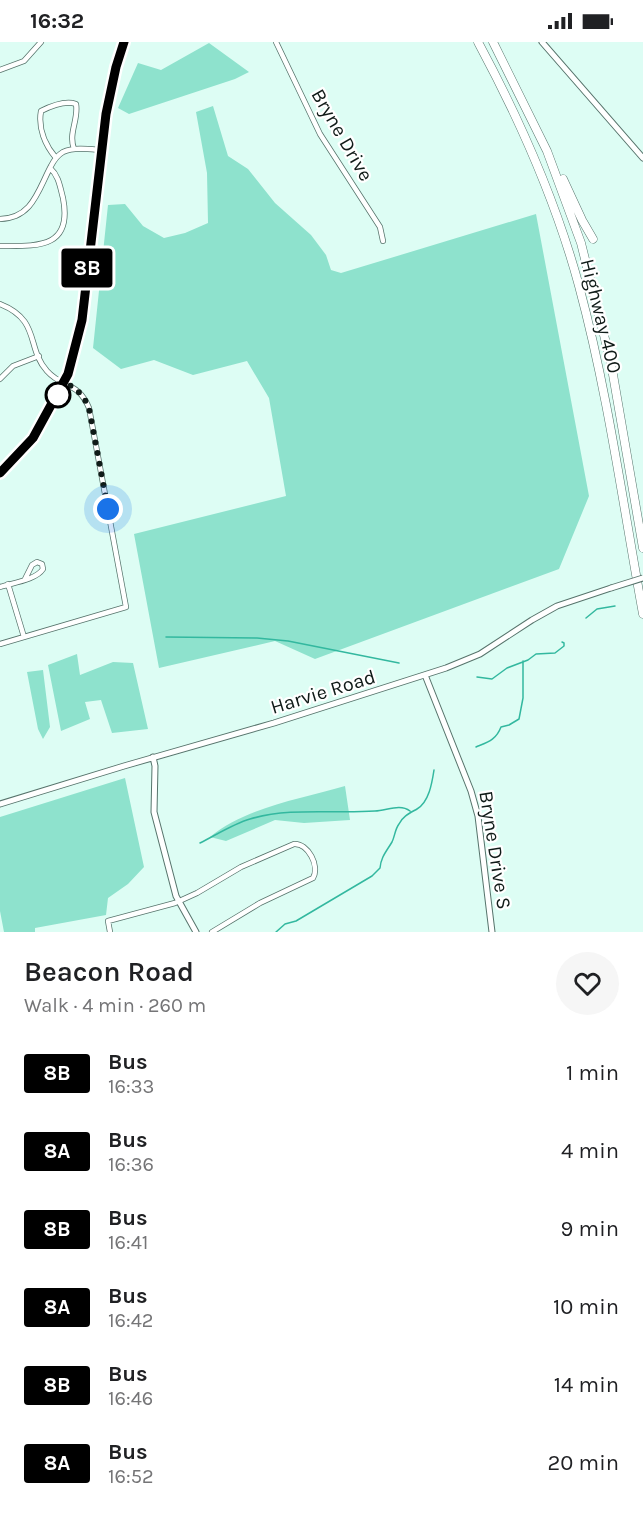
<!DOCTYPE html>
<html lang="en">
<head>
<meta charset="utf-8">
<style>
  :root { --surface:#fff; --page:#f6f6f6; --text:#202124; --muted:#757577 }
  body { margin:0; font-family:Karla,sans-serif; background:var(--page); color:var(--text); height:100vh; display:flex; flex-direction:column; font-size:22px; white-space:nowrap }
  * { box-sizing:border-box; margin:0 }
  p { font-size:20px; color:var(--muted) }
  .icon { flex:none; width:33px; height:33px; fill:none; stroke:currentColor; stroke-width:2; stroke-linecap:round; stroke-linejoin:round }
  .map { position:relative; height:890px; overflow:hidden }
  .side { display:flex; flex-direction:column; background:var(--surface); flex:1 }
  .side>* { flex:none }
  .badge { padding:0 12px; border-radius:4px; font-size:21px; line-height:39px }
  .you { position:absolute; width:30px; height:30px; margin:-15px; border:4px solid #fff; border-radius:50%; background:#1a73e8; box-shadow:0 0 0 9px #1a73e833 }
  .map>.badge { position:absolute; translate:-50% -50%; box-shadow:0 0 0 3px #fff }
  .round { display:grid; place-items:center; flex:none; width:63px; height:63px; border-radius:32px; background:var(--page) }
  .head { display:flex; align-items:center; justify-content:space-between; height:102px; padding:0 24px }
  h1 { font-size:28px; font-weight:600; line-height:45px }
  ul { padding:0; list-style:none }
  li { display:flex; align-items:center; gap:18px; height:78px; padding:0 24px }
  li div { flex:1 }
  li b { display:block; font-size:22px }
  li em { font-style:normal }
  li .badge { min-width:66px; font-weight:700; text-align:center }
  .status { display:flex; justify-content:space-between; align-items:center; height:42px; padding:0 30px; background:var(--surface); direction:ltr }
  .status svg { height:16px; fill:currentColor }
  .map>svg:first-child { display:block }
  .green { fill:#8ee2cd }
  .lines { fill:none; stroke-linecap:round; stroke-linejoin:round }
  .stream { stroke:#33b89f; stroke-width:1.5 }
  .minor-casing { stroke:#57746c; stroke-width:6 }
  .tertiary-casing { stroke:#57746c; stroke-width:7 }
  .primary-casing { stroke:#57746c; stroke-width:8 }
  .motorway-casing { stroke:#57746c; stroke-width:9 }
  .minor { stroke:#fff; stroke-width:4.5 }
  .tertiary { stroke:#fff; stroke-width:5 }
  .primary { stroke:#fff; stroke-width:7 }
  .motorway { stroke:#fff; stroke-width:8 }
  .tertiary-bridge-casing { stroke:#57746c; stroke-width:7; stroke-linecap:butt }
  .tertiary-bridge { stroke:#fff; stroke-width:5 }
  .line-casing { stroke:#fff; stroke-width:14 }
  .line { stroke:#000; stroke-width:9 }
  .walk { stroke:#101b18; stroke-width:6; stroke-dasharray:0 10.8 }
  .stop-dot { fill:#fff; stroke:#000; stroke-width:3 }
  .labels { text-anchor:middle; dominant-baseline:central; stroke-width:4.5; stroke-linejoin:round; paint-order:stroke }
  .street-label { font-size:20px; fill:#101b18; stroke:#fff }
</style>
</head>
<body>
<div class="status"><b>16:32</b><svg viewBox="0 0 49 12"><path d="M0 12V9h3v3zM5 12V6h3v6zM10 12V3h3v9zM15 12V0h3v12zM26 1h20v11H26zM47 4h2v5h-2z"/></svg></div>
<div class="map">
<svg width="643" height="890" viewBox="0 0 643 890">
  <rect width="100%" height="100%" fill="#ddfdf4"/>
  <!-- green -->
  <path class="green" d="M209,1l40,29 -14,7 -106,35 -11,-6 20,-45 23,7z
    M213,64l15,50 20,13 27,34 36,32 15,20 5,15 10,3 195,-59 53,282 -30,73 -244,90 -40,-18 -116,27 -25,-134 152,-38 -17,-98 -22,-37 -54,14 -39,-15 -33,9 -28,-21 15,-143 17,-1 18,22 21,12 21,-5 23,-10 -1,-50 -11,-61z
    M77,612l3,21 33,-13 20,1 15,66 -36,4 -11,-33 -16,2 5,17 -29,12 -13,-66z
    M43,628l7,57 -7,12 -5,-10 -11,-57z
    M125,736l19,89 -16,17 -20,14 -2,17 -71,13v4h-31l-4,-21v-94z
    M345,744l5,34 -46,3 -29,-3 -49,21 -16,-4c36,-30 91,-38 135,-51z"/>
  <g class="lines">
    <!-- stream -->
    <path class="stream" d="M586,576l11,-9 18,-3
      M166,595l91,1 31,3 111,22
      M477,635l15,2 15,-11 21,-8 8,-6 19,-1 9,-7v-3l-2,-1
      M476,705c12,-5 20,-7 25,-20l8,-2 10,-6 4,-21v-37
      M200,801c16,-8 33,-19 50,-24 40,-12 84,-5 125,-8 11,0 25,-8 35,0
      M276,890l9,-8 11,-3 76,-45 8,-8c1,-11 6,-16 12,-26 3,-6 3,-13 7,-18 4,-8 11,-11 18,-15 12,-7 15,-26 17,-39"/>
    <!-- minor casing -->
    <g class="minor-casing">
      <path id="minor" d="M276,0l44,92 60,93 3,14
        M0,28l24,-9 17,-19
        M56,116c-11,-13 -18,-30 -15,-47 10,-5 24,-11 35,-7 3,15 -8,29 -2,45
        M0,177c33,-1 38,-29 51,-53 3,-6 7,-11 12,-14 11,-5 26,-3 37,-2
        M0,204c37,0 73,3 63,-48 -3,-11 -4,-22 -13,-30
        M0,262c41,16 26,44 47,67 16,18 31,10 42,37l37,199 -126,37
        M0,337l13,-13 26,-10
        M8,542l16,53
        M0,545c12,-4 36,-7 43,-18l-1,-5 -5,-2 -5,3 -7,14
        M110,890l-2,-11 67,-18 22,-10 44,-26 53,-23c14,-1 26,22 19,34l-53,25 -48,29"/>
    </g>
    <!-- tertiary casing -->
    <g class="tertiary-casing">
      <path id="tertiary" d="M542,0l101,116
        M425,633l46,116 7,25 14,116
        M153,715l2,9 -1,46 22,84 20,36
        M0,762l124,-38 150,-43 172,-55 34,-14 52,-34 25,-14 54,-18"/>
    </g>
    <!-- primary casing -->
    <g class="primary-casing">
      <path id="primary" d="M0,431l34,-35 34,-64 14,-54 24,-206 10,-47 8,-25"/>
    </g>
    <!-- motorway casing -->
    <g class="motorway-casing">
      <path id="motorway" d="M478,0c42,78 78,159 101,244 29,107 44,219 64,328
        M493,0l54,109 34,92 30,120 32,185
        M563,137l19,41 11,19"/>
    </g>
    <!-- minor -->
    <use href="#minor" class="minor"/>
    <!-- tertiary -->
    <use href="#tertiary" class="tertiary"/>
    <!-- primary -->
    <use href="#primary" class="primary"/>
    <!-- motorway -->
    <use href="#motorway" class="motorway"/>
    <!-- tertiary-bridge casing -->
    <g class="tertiary-bridge-casing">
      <path id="tertiary-bridge" d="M611,546l32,-10"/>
    </g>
    <!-- tertiary-bridge -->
    <use href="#tertiary-bridge" class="tertiary-bridge"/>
  </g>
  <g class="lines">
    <!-- line casing -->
    <g class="line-casing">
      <path id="line" d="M0,431l33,-35 35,-64 14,-54 24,-206 10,-47 8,-25"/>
    </g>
    <!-- line -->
    <use href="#line" class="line"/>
    <!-- walk -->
    <path class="walk" d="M58,353l6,-13c13,7 19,12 25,26l19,101"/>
  </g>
  <!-- markers -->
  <circle class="stop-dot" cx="58" cy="353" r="12"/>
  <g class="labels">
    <!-- street labels -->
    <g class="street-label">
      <text transform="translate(342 93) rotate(60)">Bryne Drive</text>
      <text transform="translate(601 274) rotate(76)">Highway 400</text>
      <text transform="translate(323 650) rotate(-17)">Harvie Road</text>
      <text transform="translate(495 808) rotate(81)">Bryne Drive S</text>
    </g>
  </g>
</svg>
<div class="you" style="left:108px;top:467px"></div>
<b class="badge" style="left:87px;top:226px;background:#000;color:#fff">8B</b>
</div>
<section class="side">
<div class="head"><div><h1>Beacon Road</h1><p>Walk · 4 min · 260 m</p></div><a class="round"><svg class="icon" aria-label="heart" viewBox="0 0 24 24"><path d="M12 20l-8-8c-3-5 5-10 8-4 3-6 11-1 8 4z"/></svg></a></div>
<ul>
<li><span class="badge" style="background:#000;color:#fff">8B</span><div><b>Bus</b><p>16:33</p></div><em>1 min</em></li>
<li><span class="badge" style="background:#000;color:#fff">8A</span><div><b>Bus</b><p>16:36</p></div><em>4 min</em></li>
<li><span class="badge" style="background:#000;color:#fff">8B</span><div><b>Bus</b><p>16:41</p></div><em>9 min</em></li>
<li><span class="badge" style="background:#000;color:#fff">8A</span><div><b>Bus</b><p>16:42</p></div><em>10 min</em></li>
<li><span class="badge" style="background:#000;color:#fff">8B</span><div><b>Bus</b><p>16:46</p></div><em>14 min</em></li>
<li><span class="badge" style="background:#000;color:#fff">8A</span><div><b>Bus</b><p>16:52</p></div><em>20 min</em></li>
</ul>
</section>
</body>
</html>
